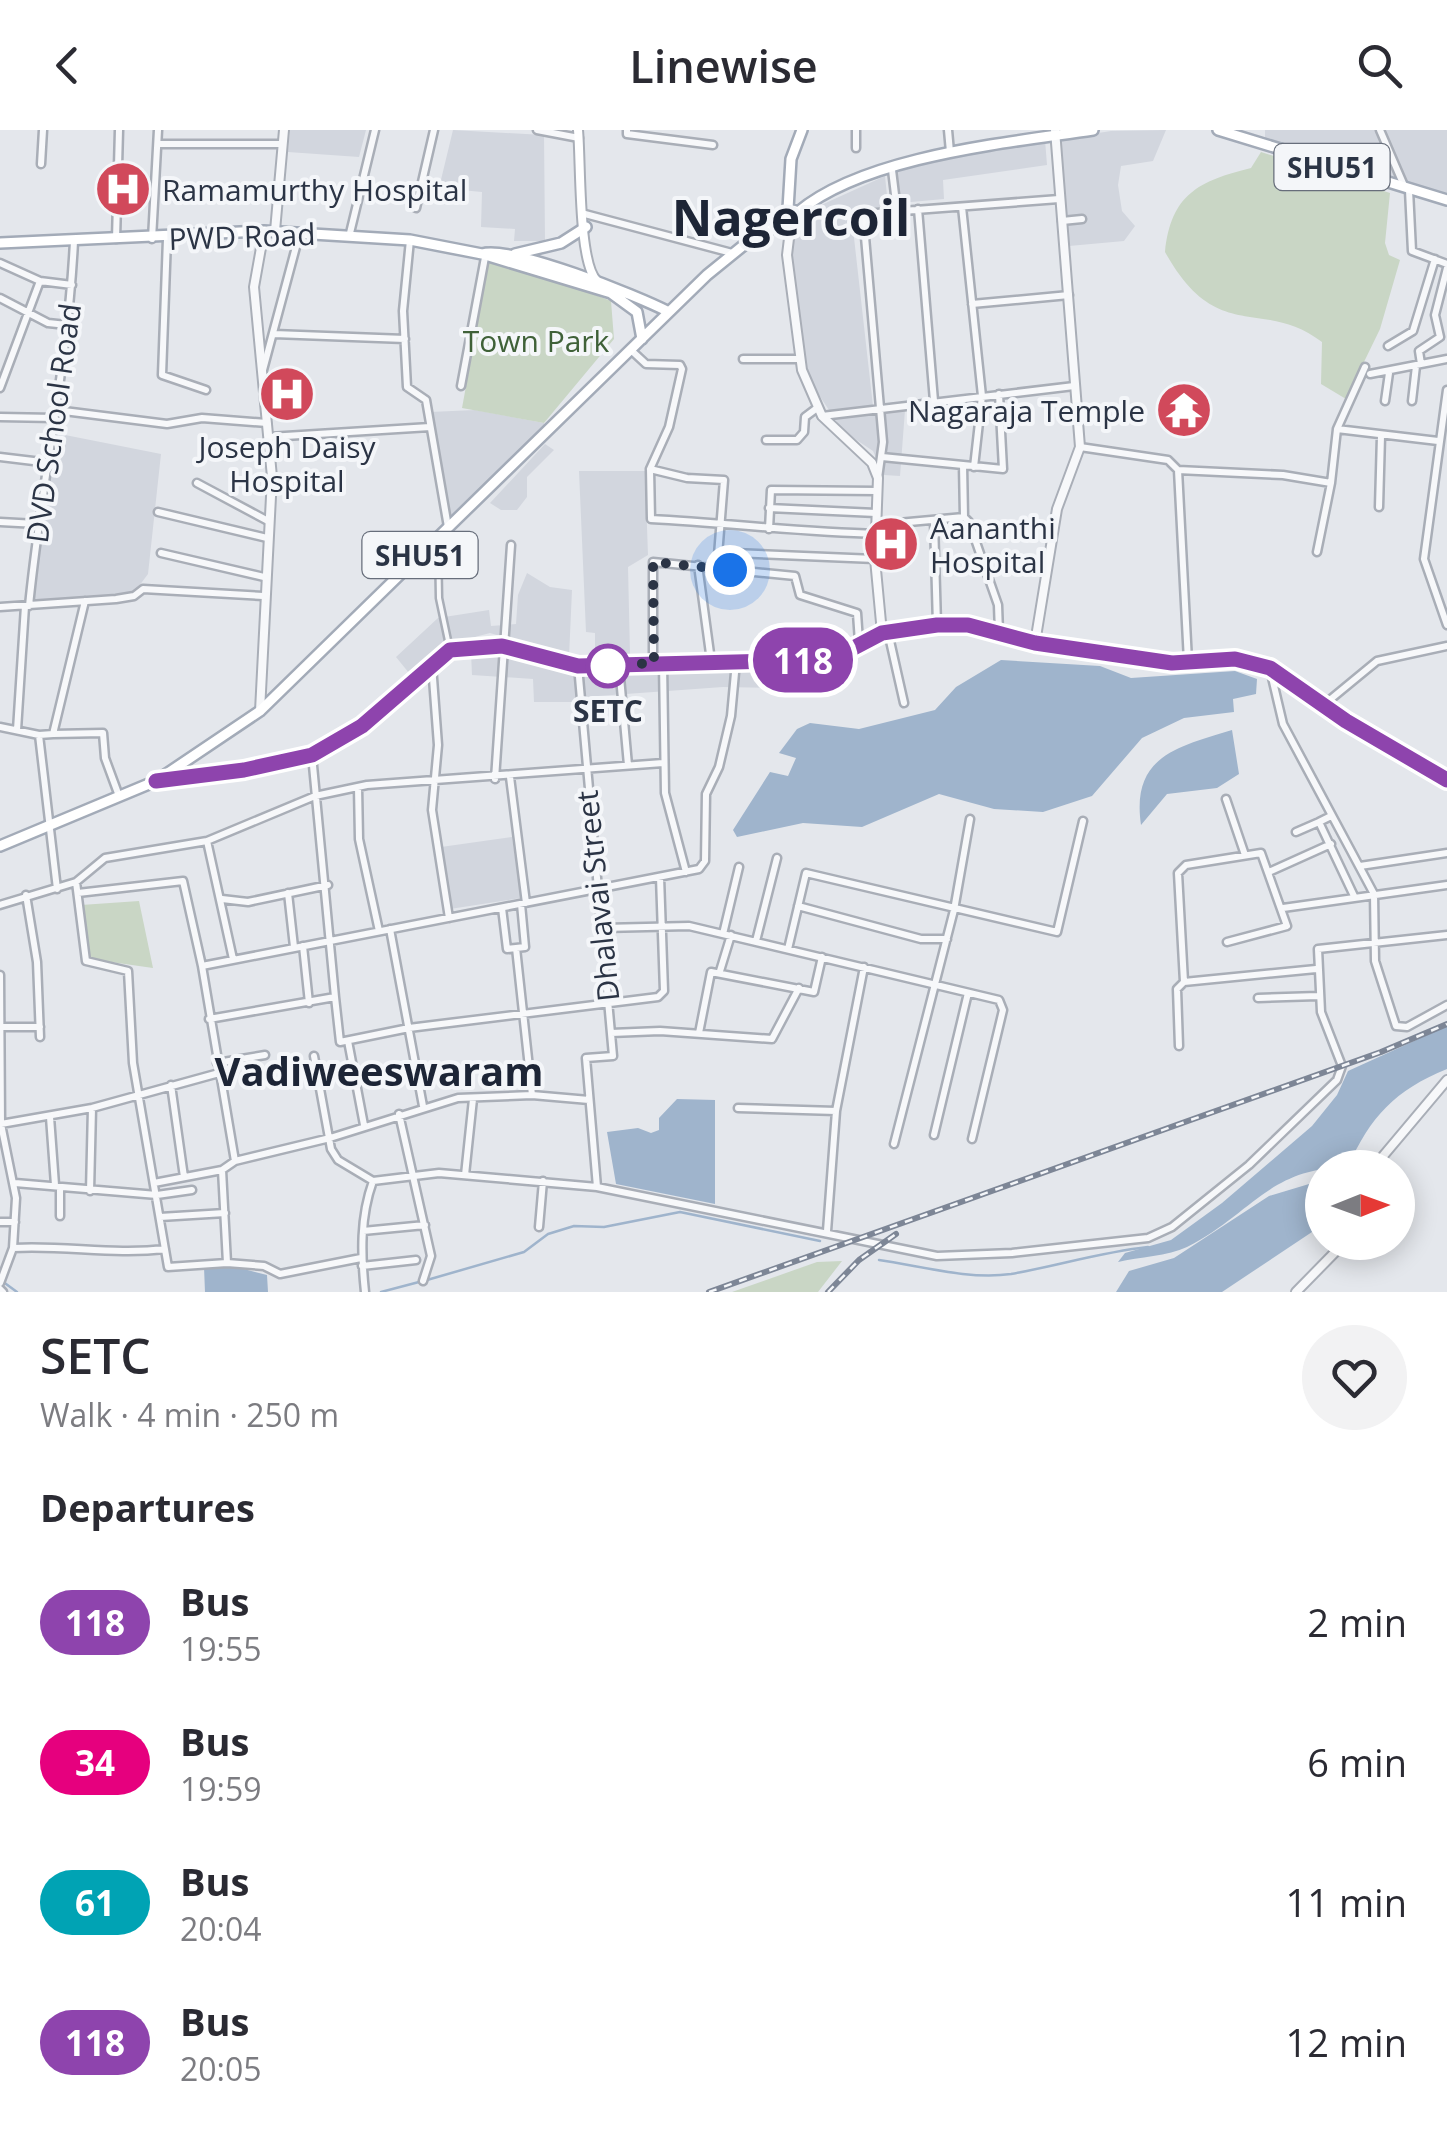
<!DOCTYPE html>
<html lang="en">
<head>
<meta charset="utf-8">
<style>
  :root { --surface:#fff; --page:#f2f2f3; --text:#2b2b33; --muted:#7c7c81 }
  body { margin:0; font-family:"Open Sans",sans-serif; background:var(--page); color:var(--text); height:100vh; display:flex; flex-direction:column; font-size:38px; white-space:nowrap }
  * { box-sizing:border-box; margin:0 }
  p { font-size:32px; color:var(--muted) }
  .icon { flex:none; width:55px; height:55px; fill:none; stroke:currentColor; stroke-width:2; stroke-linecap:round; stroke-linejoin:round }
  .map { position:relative; height:1162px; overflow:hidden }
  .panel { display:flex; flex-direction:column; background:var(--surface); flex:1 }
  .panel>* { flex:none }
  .badge { padding:0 20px; border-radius:32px; font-size:35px; line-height:65px }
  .needle { width:65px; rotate:89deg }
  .controls { position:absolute; left:1305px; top:1020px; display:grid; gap:20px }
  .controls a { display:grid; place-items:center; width:110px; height:110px; border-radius:50%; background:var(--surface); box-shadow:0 5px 25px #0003; font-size:50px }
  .you { position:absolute; width:50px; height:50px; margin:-25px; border:8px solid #fff; border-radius:50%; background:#1a73e8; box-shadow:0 0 0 15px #1a73e833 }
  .map>.badge { position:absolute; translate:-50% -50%; box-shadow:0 0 0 5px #fff }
  h2 { padding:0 40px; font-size:38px; line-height:90px }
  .round { display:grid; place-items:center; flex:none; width:105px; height:105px; border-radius:52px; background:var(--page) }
  .headline { display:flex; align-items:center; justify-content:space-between; height:170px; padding:0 40px }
  h1 { font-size:48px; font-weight:600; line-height:75px }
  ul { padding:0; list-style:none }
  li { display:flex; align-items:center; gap:30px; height:140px; padding:0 40px }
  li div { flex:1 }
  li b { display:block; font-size:38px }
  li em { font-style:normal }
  li .badge { min-width:110px; font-weight:700; text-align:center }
  header { display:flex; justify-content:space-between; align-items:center; height:130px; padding:0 40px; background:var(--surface); font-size:45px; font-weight:600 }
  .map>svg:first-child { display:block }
  .built { fill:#d2d6de }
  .green { fill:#c9d6c5 }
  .water { fill:#9fb4cc }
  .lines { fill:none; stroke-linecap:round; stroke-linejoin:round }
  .stream { stroke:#9fb4cc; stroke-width:2.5 }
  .pedestrian-casing { stroke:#a9aeb7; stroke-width:9 }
  .minor-casing { stroke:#a9aeb7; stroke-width:11 }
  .tertiary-casing { stroke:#a9aeb7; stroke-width:12 }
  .secondary-casing { stroke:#a9aeb7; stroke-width:12 }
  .primary-casing { stroke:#a3abb8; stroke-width:14 }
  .pedestrian { stroke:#f7f8fa; stroke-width:4 }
  .minor { stroke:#f7f8fa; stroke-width:6 }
  .tertiary { stroke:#f7f8fa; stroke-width:8 }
  .secondary { stroke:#fff; stroke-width:8 }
  .primary { stroke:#fff; stroke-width:9 }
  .rail-casing { stroke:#7d8696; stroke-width:6 }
  .rail { stroke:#f4f6f9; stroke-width:2.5; stroke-dasharray:8; stroke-linecap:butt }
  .line-casing { stroke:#fff; stroke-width:22 }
  .line { stroke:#8e44ad; stroke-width:15 }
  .walk { stroke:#2b3445; stroke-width:10; stroke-dasharray:0 18 }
  .stop-dot { fill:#fff; stroke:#8e44ad; stroke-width:5 }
  .labels { text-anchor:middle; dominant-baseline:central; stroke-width:8; stroke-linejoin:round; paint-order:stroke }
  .shield { fill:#f4f6f9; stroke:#676e7b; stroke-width:2.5 }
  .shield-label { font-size:28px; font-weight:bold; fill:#2b3445 }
  .poi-label { font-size:30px; fill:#2b3445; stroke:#f4f6f9; text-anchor:start }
  .street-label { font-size:30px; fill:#2b3445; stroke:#f4f6f9 }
  .park-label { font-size:30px; fill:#3f6138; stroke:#f4f6f9 }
  .stop-label { font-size:30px; font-weight:bold; fill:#2b3445; stroke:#f4f6f9 }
  .district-label { font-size:40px; font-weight:bold; fill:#1d2536; stroke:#f4f6f9 }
  .town-label { font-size:50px; font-weight:bold; fill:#1d2536; stroke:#f4f6f9 }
</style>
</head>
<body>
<header><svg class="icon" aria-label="back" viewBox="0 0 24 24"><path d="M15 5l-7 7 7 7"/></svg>Linewise<svg class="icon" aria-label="search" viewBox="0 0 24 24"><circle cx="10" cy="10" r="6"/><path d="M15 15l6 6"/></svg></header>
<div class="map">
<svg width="1447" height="1162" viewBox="0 0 1447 1162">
  <rect width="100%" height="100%" fill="#e4e7ec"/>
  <!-- built -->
  <path class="built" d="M290,0h76l-7,27 -71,-5z
    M453,0l91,5 1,106h-31l1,-12 -34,-2 1,-35 -43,-4z
    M1166,0l-13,31 -32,5 -3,19 4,26 13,15 -11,15 -55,5 -9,-107 51,-8z
    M1265,0h182v66l-182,-56z
    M1045,10l2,25 -104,15 1,19 -44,4 -3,-31 73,-21z
    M885,46l3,30 -37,5 23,204 31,-5 -5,66 -16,-1 -11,-24 -30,-20 -30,-45 -10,-26 -15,-113 20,-36z
    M475,280l69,13 2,6 -95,92 -9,-18 -12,-91z
    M55,303l106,21 -13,120 -15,20 -103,9z
    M545,314l9,6 -27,27v20l-10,13h-16l-11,-7z
    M579,341h66l3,84 -20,12 2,87h-35v-21l-9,-1z
    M527,443l23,14 22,3 -3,67 -79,-24 -42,11 -39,29 -13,-16 42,-39 51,-8 2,16 25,-2 2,-29z
    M471,522h36l69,19 2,31h-44l-1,-23 -61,-4z
    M731,535l56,2v21l-64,-1 -139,10 -2,-21z
    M512,707l9,61 -71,11 -9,-62z"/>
  <!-- green -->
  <path class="green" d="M1261,22l129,41 -5,50 4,12 11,5 -20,69 -34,70 -25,-15 1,-42c-60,-46 -104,5 -157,-90 6,-58 34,-71 86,-84z
    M489,131l36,7 86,33 3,38 -70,84 -82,-15z
    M139,771l14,67 -63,-9 -9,-54z
    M842,1131l-24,31h-86l85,-30z"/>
  <!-- water -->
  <path class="water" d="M1001,530l99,6 31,12 104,-7 22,8 -1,15 -23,5 1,13 -50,6 -42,20 -50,58 -49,16 -49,-3 -55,-15 -77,33 -59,-4 -66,14 -4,-7 37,-58 18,4 8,-18 -17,-5 18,-24 13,-6 49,6 76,-19 21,-23z
    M1232,600l7,44 -22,14 -50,6 -26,31c-10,-69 36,-78 91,-95z
    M1447,896v43c-52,21 -77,48 -99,98 -80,1 -96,47 -161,80 -19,9 -48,10 -69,15l7,-9 46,-13 51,-37 90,-77 25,-31 11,-24z
    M677,969l38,1v104l-99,-20 -9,-52 31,-4 13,5 8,-3v-12z
    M1322,1045v45l-4,8 -96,64h-106l13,-21 45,-13 95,-62 50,-15z
    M228,1135l39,10 1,17h-63l-1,-25z"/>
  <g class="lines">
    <!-- stream -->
    <path class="stream" d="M879,1130c42,6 89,20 132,14 46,-8 90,-22 137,-27
      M427,1150l97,-28 24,-18 26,-8 30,1 76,-15 140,29
      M2,1151l15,11
      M381,1162l38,-10"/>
    <!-- pedestrian casing -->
    <g class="pedestrian-casing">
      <path id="pedestrian" d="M438,411l1,57 11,52"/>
    </g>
    <!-- minor casing -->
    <g class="minor-casing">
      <path id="minor" d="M537,0l42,8
        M627,0v4l86,11
        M948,0l2,22
        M1380,0l25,58
        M158,14h124
        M856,18v-18
        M41,34l2,-34
        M892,40l5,41
        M1409,60l3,61 35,13
        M962,77l20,189 -8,71
        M416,78l18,-78
        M918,79l16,192
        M585,84l147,39
        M1062,91l20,-2
        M350,103l25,-103
        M116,109l3,-109
        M152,109l6,-109
        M167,109l-5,136 44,15
        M410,110l-7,71 4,76 19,13 22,127
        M0,133l40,18 32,4
        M0,168l48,25 19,2
        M972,174l97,-9
        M274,204l131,5
        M1388,216l25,-15 22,-72
        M632,221l14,13 34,1 2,4 -13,58 -19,42
        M743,229h56
        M1421,234l-2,-13 21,-14 -5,-22 12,-47
        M263,240l37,-138
        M1370,244l77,-15
        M461,256l25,-134
        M0,258l40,-107
        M1447,260l-23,169 23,66
        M1385,271l4,-28
        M1412,271l4,-35
        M56,280l111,14 35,-6 65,5
        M822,286l252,-30
        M0,287l55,1
        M1337,299l101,12
        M269,307l161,-10
        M766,310h31l7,-8 1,-15 12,-9
        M1080,317l88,13 10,10 105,5 48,8 6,-54 28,-62
        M0,327l50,6
        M882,327l81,8
        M1178,340l10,191
        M878,348l5,-36 -20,-228 196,-15
        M197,353l71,38
        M1379,377l2,-71
        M769,378l107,5
        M158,382l109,26
        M964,387l-1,-52 40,4 -4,-75
        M934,391l3,104
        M0,392l37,2
        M876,395l88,-8 5,5 29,83 1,28
        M769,399l2,-39 106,1
        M1317,422l14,-69
        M161,423l103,24
        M734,423l141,6
        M698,435l13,96
        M717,438l7,-88 -37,-2 -37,-9 1,50c76,4 150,13 225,15
        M29,476c12,-123 39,-242 45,-365
        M0,477l116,-8 18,-3 9,-7 120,7
        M888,502l16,71
        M653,533v-101l142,14 5,19 57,18 2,29
        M663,533l2,130 21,79
        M432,535l6,80 -6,65 17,108
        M578,536l35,390 -27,2 11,129
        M619,536l9,99
        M1270,539l13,55 91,170 1,67 21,65 11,1 40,-22
        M1326,573l51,-42 70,-15
        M0,597l39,8
        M17,600l8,-124
        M53,604l50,-1 2,25 14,38
        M312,625l23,242
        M510,647l16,126
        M495,649l16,-234
        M358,657l1,52 20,92
        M1226,669l19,56
        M1331,686l-12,6 35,74
        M1296,702l23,-10
        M207,711l26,118
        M1360,736l87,-13
        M1271,741l60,-27
        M76,752l10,79 42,10 5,92 35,204 59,-4
        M57,759l-18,-154 14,-1 32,-133
        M78,763l105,-12 19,85
        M288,763l6,54
        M26,765l11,67 3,75
        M222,769l26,3 80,-17
        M521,774l4,43 -9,1 16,147
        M0,775l76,-23 29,-24 102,-17 108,-45 52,-11 296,-22
        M798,776l123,33h26
        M502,778l5,41 9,-1
        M1283,778l164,-23
        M603,798l86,-2 310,74 4,10 -31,129
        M390,799l33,177
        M723,804l16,-67
        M756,811l21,-83
        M303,816l6,57
        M788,819l18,-76 251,59 26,-111
        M720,841l11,-36
        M0,845l1,149 15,74 -3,50 -13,35
        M1184,852l132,-13
        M1258,868l60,-2
        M209,889l126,-22 5,45 69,-14 249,-31 6,-6 -4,-114
        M1,897h39
        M611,903l49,-2 112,8 27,-51
        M699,903l12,-61 103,20 8,-35
        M348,911l16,84
        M1179,916l-2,-57 7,-7 -6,-109 8,-8 75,-12 26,73 -60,16
        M314,926l17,93 7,11 35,21c-13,36 -12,73 -8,111
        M217,933l48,-8
        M171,955l13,92
        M589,970l-57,-5 -74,3 -128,40 -95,23 -33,-195 497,-97 6,-8 1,-67 13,-27 12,-51 5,-54
        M738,978l98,3
        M399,984l32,142 -8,25
        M50,987l5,68
        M1,994l91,-16 127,-35
        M934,1005l34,-142
        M894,1014l60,-234 16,-91
        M222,1040l5,93 37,3 16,8 81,-16
        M465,1045l8,-76
        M373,1051l66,-8 158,14 340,69 75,-3 136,-15 24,-11 77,-62 88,-85 5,-14 -21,-54 -3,-63 129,-14
        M15,1053l142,12 35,-5
        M154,1053l68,-13 13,-9
        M90,1061l2,-83
        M60,1086v-28
        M160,1087l65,-4
        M0,1092h15
        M539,1097l4,-46
        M363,1101l62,-6
        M827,1101l9,-120 28,-144
        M13,1118c52,-3 100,7 152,1
        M362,1136l54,-6
        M0,1159l3,3"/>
    </g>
    <!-- tertiary casing -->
    <g class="tertiary-casing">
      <path id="tertiary" d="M790,100l-3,25 15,115 20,46 50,47 6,15 -3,81 7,74
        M275,101l9,-101
        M1035,513l22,-134 23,-62 -25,-317
        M260,581l12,-234 -18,-190 10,-56
        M1373,1038l74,-88
        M1296,1162l49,-50"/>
    </g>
    <!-- secondary casing -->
    <g class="secondary-casing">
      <path id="secondary" d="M578,0c3,31 0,133 19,151"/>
    </g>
    <!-- primary casing -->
    <g class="primary-casing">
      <path id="primary" d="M1218,0l229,70
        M788,79l3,-50 11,-29
        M781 90a10 10 0 1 1 20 0a10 10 0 1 1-20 0Z
        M798,82c67,-56 209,-69 295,-82
        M0,113l264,-12 146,9 72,14 129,39 26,19 5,27
        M482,124c29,-9 156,42 187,58
        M515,124l46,-11 25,-16
        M156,651l89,-11 67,-15 50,-28 88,-77 52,-4 76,20 235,-6 29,-6 40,-21 55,-8h31l67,18 137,20 63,-4 35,9 76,53 101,59
        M0,716l156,-65 104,-70 447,-436 37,-30 37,-22"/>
    </g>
    <!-- pedestrian -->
    <use href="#pedestrian" class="pedestrian"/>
    <!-- minor -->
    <use href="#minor" class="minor"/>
    <!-- tertiary -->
    <use href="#tertiary" class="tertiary"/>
    <!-- secondary -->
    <use href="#secondary" class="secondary"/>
    <!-- primary -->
    <use href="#primary" class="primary"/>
    <!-- rail casing -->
    <g class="rail-casing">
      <path id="rail" d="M709,1162l672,-240 66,-28
        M828,1162l31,-32 37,-26"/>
    </g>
    <!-- rail -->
    <use href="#rail" class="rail"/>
  </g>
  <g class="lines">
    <!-- line casing -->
    <g class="line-casing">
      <path id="line" d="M156,651l88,-11 68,-15 50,-29 88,-76 52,-4 76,20 235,-6 29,-6 40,-21 55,-8h31l67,18 137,20 63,-4 35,9 76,53 101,59"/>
    </g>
    <!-- line -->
    <use href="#line" class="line"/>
    <!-- walk -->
    <path class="walk" d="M608,536h-10l56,-3 -1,-101 77,8"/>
  </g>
  <!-- icons -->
  <defs>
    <g id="hospital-disc" transform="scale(2.875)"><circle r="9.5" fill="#d1495b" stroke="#f4f6f9"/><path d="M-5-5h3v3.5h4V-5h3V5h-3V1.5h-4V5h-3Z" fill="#fff"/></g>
    <g id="temple-disc" transform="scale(2.875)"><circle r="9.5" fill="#d1495b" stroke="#f4f6f9"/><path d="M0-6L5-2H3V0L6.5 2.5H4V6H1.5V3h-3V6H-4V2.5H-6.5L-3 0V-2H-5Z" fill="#fff"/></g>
  </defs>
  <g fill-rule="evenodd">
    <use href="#hospital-disc" x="123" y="59"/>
    <use href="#hospital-disc" x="287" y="264"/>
    <use href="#temple-disc" x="1184" y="280"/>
    <use href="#hospital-disc" x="891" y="414"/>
  </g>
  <!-- markers -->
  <circle class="stop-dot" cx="608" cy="536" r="20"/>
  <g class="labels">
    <!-- shield labels -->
    <g class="shield">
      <rect x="1274.5" y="14" width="115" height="46" rx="8"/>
      <rect x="362.5" y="402" width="115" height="46" rx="8"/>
    </g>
    <g class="shield-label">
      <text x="1332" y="37">SHU51</text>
      <text x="420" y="425">SHU51</text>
    </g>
    <!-- poi labels -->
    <g class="poi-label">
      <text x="162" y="59">Ramamurthy Hospital</text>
      <text x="1145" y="280" text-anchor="end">Nagaraja Temple</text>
      <text x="287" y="316" text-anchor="middle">Joseph Daisy<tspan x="287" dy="34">Hospital</tspan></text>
      <text x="930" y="397">Aananthi<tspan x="930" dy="34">Hospital</tspan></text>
    </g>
    <!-- street labels -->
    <g class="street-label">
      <text transform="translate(242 106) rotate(-2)">PWD Road</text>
      <text transform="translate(53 293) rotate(-82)">DVD School Road</text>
      <text transform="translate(597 766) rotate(-96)">Dhalavai Street</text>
    </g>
    <!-- park labels -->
    <g class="park-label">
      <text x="536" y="210">Town Park</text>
    </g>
    <!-- stop labels -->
    <g class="stop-label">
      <text x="608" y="580">SETC</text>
    </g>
    <!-- district labels -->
    <g class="district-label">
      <text x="379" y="940">Vadiweeswaram</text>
    </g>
    <!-- town labels -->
    <g class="town-label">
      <text x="791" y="87">Nagercoil</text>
    </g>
  </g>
</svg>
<div class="controls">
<a><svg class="needle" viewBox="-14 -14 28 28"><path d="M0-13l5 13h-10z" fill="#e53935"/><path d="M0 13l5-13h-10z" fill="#7c7c81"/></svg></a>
</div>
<div class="you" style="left:730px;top:440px"></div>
<b class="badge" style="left:803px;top:530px;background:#8e44ad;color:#fff">118</b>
</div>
<section class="panel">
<div class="headline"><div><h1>SETC</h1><p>Walk · 4 min · 250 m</p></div><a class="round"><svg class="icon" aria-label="heart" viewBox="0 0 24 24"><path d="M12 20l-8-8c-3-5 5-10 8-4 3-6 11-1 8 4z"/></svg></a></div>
<h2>Departures</h2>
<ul>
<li><span class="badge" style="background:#8e44ad;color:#fff">118</span><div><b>Bus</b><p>19:55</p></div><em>2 min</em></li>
<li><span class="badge" style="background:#e6007e;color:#fff">34</span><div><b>Bus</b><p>19:59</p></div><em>6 min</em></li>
<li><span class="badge" style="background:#00a3b4;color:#fff">61</span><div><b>Bus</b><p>20:04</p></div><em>11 min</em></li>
<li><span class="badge" style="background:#8e44ad;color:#fff">118</span><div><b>Bus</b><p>20:05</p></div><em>12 min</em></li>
</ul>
</section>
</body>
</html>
